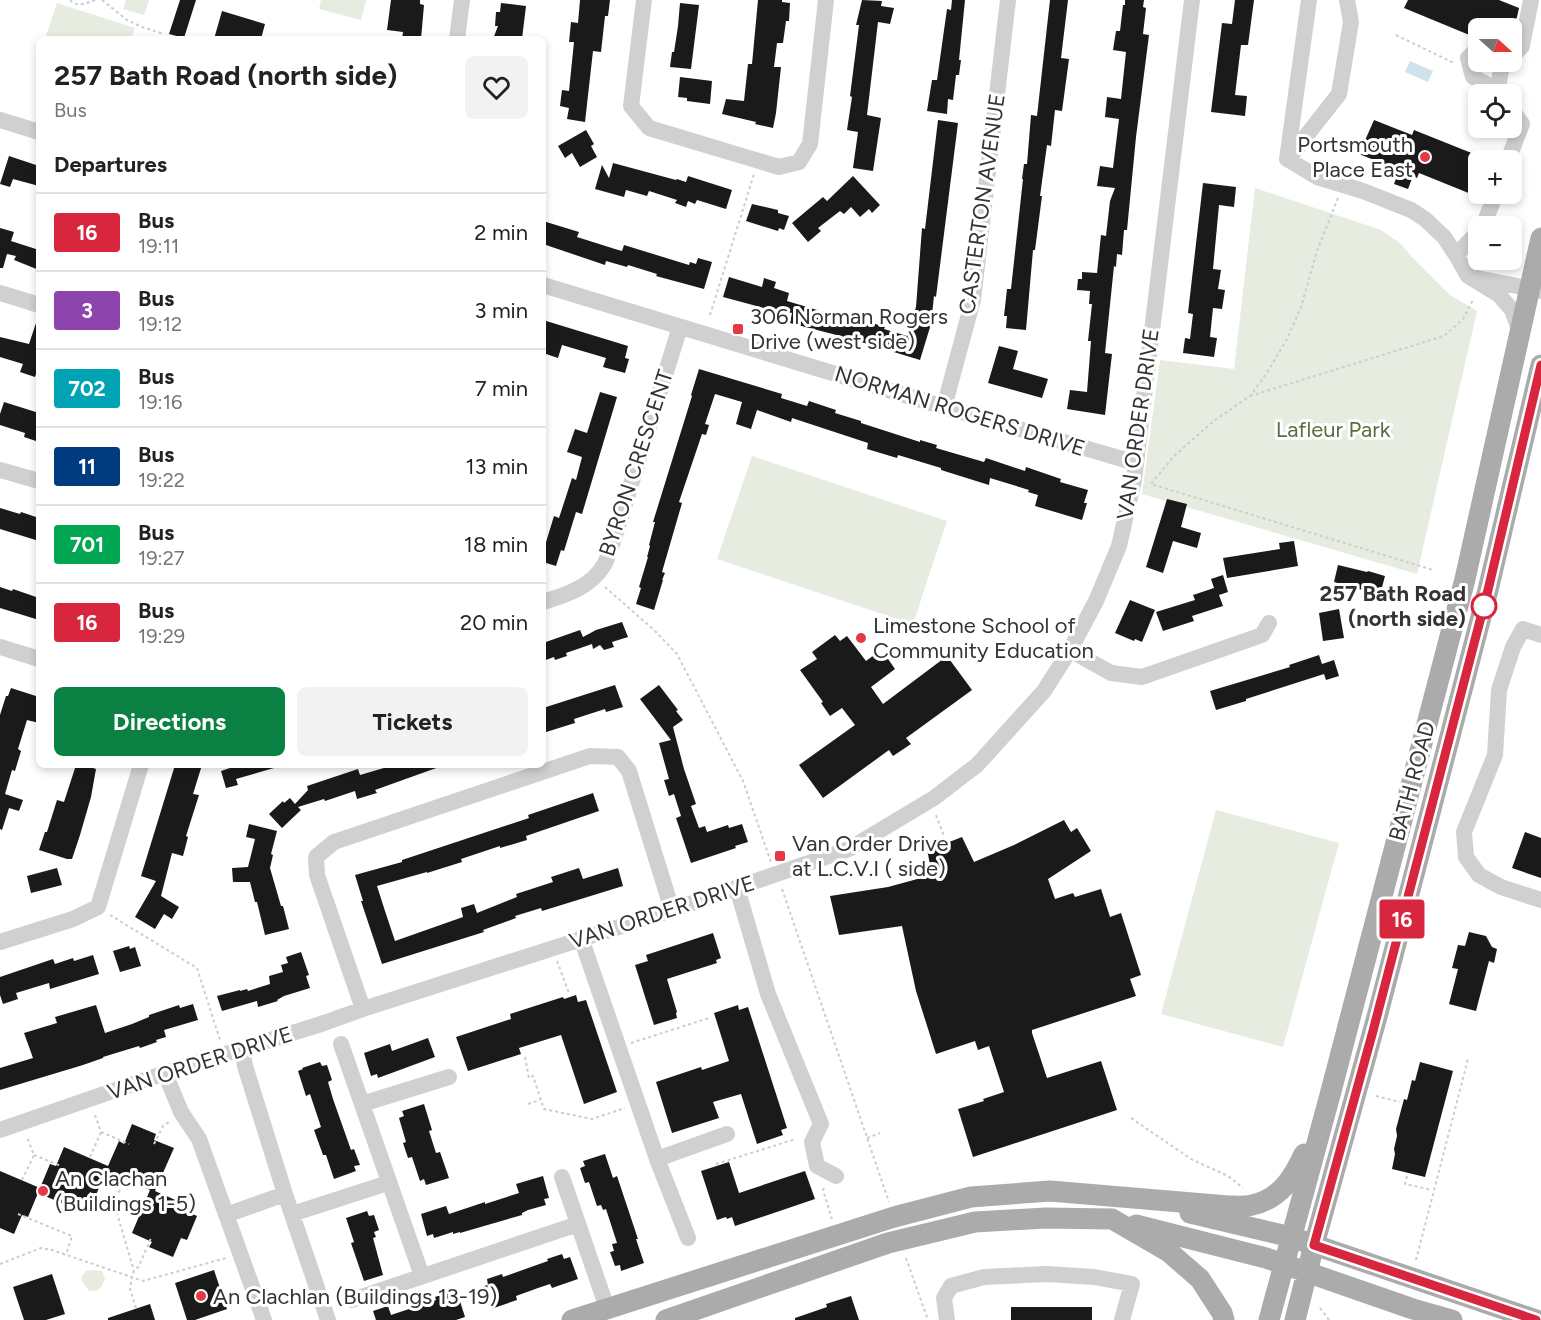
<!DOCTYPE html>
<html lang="en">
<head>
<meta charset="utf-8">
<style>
  :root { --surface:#fff; --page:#f2f2f2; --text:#222; --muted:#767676; --line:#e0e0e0; --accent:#0b8043 }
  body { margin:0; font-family:Figtree,sans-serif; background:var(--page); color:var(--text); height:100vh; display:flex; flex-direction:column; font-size:22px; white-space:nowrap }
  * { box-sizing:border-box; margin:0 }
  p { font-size:20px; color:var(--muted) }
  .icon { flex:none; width:33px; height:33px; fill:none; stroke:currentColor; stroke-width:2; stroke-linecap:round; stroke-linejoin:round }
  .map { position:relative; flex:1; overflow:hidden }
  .details { position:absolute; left:36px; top:36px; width:510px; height:732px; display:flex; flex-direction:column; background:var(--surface); border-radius:9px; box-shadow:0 3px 9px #0003 }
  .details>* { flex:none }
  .badge { padding:0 12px; border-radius:4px; font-size:21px; line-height:39px }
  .needle { width:39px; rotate:111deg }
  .fabs { position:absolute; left:1468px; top:18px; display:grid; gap:12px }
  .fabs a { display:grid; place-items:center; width:54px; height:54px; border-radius:9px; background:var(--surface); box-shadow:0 3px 9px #0003; font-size:30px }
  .map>.badge { position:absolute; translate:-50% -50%; box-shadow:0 0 0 3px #fff }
  h2 { padding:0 18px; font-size:22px; line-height:54px }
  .round { display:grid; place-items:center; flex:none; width:63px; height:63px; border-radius:9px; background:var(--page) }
  .summary { display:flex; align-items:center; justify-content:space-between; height:102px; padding:0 18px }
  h1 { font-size:28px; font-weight:700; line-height:45px }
  .action { display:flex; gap:12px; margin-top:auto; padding:12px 18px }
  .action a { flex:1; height:69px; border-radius:9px; background:var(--accent); color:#fff; font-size:24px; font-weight:700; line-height:69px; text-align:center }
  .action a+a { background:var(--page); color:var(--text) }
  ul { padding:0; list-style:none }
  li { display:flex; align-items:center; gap:18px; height:78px; padding:0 18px; border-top:2px solid var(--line) }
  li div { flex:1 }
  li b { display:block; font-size:22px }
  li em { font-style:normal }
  li .badge { min-width:66px; font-weight:700; text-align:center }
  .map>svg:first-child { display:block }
  .green { fill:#e6ecdf }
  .water { fill:#cfe2ee }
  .building { fill:#1a1a1a }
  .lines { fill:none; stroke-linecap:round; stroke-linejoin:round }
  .path { stroke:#cdcdcd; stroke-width:2; stroke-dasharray:3 3; stroke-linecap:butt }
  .minor { stroke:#d0d0d0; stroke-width:16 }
  .major { stroke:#ababab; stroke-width:21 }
  .line-casing { stroke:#fff; stroke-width:14 }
  .line { stroke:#d7263d; stroke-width:9 }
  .poi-dot { fill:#e63946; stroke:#fff; stroke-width:2 }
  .stop-dot { fill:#fff; stroke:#d7263d; stroke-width:3 }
  .labels { text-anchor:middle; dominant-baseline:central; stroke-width:6; stroke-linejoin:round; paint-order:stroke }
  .poi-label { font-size:22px; fill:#333; stroke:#fff; text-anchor:start }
  .street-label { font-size:22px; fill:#333; stroke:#fff }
  .park-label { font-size:22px; fill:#56703f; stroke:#fff }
  .stop-label { font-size:22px; font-weight:bold; fill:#333; stroke:#fff; text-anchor:end }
</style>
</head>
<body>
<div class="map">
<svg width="1541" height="1320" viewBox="0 0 1541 1320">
  <rect width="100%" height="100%" fill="#fff"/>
  <!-- green -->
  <path class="green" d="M126,0h23l-5,15 -21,-6z
    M321,0h45l-5,20 -42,-11z
    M57,3l78,25 -4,11h-86z
    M1255,188l126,42 20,14 9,11 40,40 27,16 -60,263 -275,-80 18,-134 74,9z
    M752,456l195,65 -34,103 -196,-65z
    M1216,810l123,33 -56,204 -122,-33z
    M94,1270l8,1 3,8c-5,9 -3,12 -16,12l-6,-8 -2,-5 5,-7z"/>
  <!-- water -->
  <path class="water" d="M1410,61l23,10 -5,11 -23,-10z"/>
  <!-- building -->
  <path class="building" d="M180,0h16l-12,38 -15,-4z
    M391,0h29v4l4,1 -3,34h-19l1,-7 -16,-2z
    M580,0h30l-2,16h-3l-4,36 -8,-1 -8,71 -18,-3 2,-11 -9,-2 2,-16 7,1 5,-49h-5l2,-20 7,1z
    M758,0h24v2l8,1 -1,18h-3l-3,22h-6l-3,24h7l-5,46 -3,15 -18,-4 1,-2 -34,-8 4,-15 18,2 4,-37h4z
    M862,0l20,1 -1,5 13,2 -4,16 -12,-2 -11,93 14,3 -8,53 -20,-3 5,-36 -11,-2 5,-33 -2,-1 9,-71h-3z
    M952,0h13l-6,60h2l-2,15h-3l-3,25 -5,-1 -1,15 -20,-3 5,-31h5l10,-71 4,1z
    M1050,0h18l-7,58 8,1 -7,52 -7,-1 -4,36 -4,-1 -7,51h2l-7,54h-2l-7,80 -20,-2 1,-12h-3l3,-27h4l12,-110h-1l2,-15h3l4,-49 6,1z
    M1125,0h19l-1,7 3,1 -3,26 6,1 -13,102 -9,93h-3l-2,25 -5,-1 -1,13 -2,-1 -9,87 7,1 -7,61 -38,-6 3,-19 17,2 4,-51h-3l4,-37h-3l1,-13 -13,-1 1,-11h4v-7l15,1 4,-38 5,1 4,-35 5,-13 -18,-2 3,-20 13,2 6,-49 -14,-2 2,-20 14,2 5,-47 -13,-2 3,-19h4l3,-26h2z
    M1235,0h19l-6,45h-7l-6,50 12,1 -2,20 -34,-4 11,-89 10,1z
    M1408,0h91l20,8 -2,9 -5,11h-33v11l-75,-31z
    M501,3l25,3 -4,33h-29l5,-13h-3l1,-14h4z
    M680,3l19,2 -8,64 -21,-2 2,-15h2l4,-26z
    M222,11l43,13 -4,15h-47z
    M680,77l32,4 -2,23 -23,-3v-3l-9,-1z
    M938,120l20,3 -22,174 -2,-1 -3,28 -11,36 -72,-22 -58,-15 2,-10 -20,-5 -1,2 -48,-13 6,-20 33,10 2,-9 12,4 -2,6 15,5 -2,8 77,23 2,-3 19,6 -1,2 23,7 9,-29 6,-79 3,1z
    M1374,120l38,15 2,-5 65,26v32l-3,8 -57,-23 -2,5 -4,-2 -5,13 -14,-5 5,-14 -40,-16z
    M586,130l8,14 -3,2 6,11 -17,10 -8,-14 -7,5 -7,-12z
    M9,156l30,10v20l-26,-7 -3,8 -10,-3z
    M613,163l63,17 1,-1 9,3 2,-6 44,14 -6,19 -29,-9 -2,4 -7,-3 -2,6 -11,-4 2,-3 -28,-9 -2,5 -21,-6 -2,7 -29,-8 7,-24 7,13z
    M853,176l27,29 -8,8 -3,-4 -9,8 -9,-10 -7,7 -4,-3 -22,17 3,3 -13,11 -16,-19 31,-26 4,4z
    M1203,183l33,4 -2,20 -15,-2 -6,64 8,1 -3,19 7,1 -3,19 -9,-1 -3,29 7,1 -3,19 -31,-4 2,-15 5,1 3,-25 -5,-1z
    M752,204l26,6v3l11,3 -5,14 -5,-2 -1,3 -32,-10z
    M543,221l36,11 -2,5 38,12 7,2 2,-6 65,20 1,-3 6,2 2,-6 14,4 -8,27 -48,-13 1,-2 -29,-9 -1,2 -21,-6 -1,4 -62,-21z
    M0,228l14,4 -3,9 28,9v20l-25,-10 2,-4 -9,-2 -4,14h-3z
    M37,320h2v45l-4,12 -15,-5 3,-8 -23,-7v-20l29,7z
    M543,320l85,26 -3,12 4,1 -4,14 -22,-6 3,-9 -44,-13 -4,13 -15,-5z
    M999,346l19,5 -5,18 35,10 -6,19 -54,-15z
    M699,369l83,25 -1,4 26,8 2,-5 27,9 -1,3 26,8v2l59,19v-2l17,5 -1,3 48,14 2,-4 39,13 1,-4 35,12 -1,3 28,8 -4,13h3l-5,17 -47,-14 3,-11 -10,-3 1,-2 -39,-12 -1,7 -48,-15v-2l-43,-13 -1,3 -30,-9 1,-6 -76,-25 -1,4 -34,-12 -6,19 -15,-5 6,-22 -27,-8 -10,30 4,1 -3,10 -4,-1 -23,68 3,1 -20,69 3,1 -3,7h1l-9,30 -18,-6 5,-16 -2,-1 9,-30h-1l3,-11 -1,-1 6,-23h-2l39,-126 -1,-1z
    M600,392l17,5 -35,117 -6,-2 -12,39 -3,-1 -5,16 -13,-4v-10l11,-36 5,2 13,-40 4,2 6,-23 -15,-5 8,-23 12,4z
    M4,402l35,11v29l-15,-5 1,-4 -25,-8v-11z
    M1167,499l20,5 -6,23 20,6 -4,15 -24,-7 -10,32 -17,-6z
    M0,508l20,6 1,-2 18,6v23l-39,-12z
    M1294,541l4,25 -71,12 -4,-20 57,-9 -1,-6z
    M1338,565l29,7 1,-1 17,5 -5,19 -46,-13z
    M1223,575l5,17 -9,3 4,11 -31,10 2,5 -31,10 -7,-19 39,-12 -2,-5 21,-7 -3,-9z
    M0,587l12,4 1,-2 26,9v22l-39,-12z
    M1130,600l25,10 -13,32 -7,-3 -1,2 -19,-8z
    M1339,609l5,29 -21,3 -4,-28z
    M622,622l6,15 -16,5 2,5 -10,3 -4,-5 -7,4 -1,-5 -26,9 1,3 -12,4 -1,-3 -11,4v-18l37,-13 3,7 13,-7z
    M835,635l5,6 7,-5 19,25 12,-9 5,6 3,-2 9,13 -24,18 12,17 64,-48 25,34 -66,48 5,6 -18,12 -4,-6 -66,48 -24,-33 56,-40 -13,-17 -12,8 -9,-13 2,-1 -23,-32 17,-11 -5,-7z
    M1319,655l3,9 12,-4 5,16 -13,4 -2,-6 -78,25v2l-30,9 -6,-19 80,-24 -1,-2z
    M615,685l8,22 -17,5 -1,-3 -31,10 1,4 -32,10v-25z
    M659,685l19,25 -2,1 7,9 -10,7 11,42 12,35 -5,2 8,22 6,-2 2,6 21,-7 1,3 13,-4 6,18 -13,4 1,2 -45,15 -15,-45 5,-2 -7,-22 -5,2 -5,-16 5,-1 -10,-36 12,-3 -31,-41z
    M11,688l28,9v26l-12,-3 -9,29 3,2 -6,20 -3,-1 -7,24 18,6 -4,11 -10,-3 -7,22 -2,-1v-114l6,-19h2z
    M76,765h8l12,4 -5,28 -11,38 -8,24h-5l-28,-9 6,-18h2l10,-32 7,2z
    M175,765h27l-9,29 6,1 -13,41 2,1 -5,19 -11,-3 -11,43 18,11 -7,12 -8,-5 -9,15 -20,-12 21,-36 -15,-5z
    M229,765h44l1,3 -38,11 2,6 -12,3 -5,-17 9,-3z
    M394,765h45v2l-64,23 2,3 -20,6 -2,-8 -30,10 -1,-2 -26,8 3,3 -19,18 -13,-14 14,-13 1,2 6,-5 5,6 13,-14 -1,-4 51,-17 2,6z
    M593,793l6,18 -73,25 1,4 -27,8v-2l-39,13 1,3 -35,11v-1l-50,14 8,25 10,30 68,-24 -2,-9 13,-4 3,9 40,-16 -1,-3 37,-12 -2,-5 28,-9 4,11 35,-11 5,18 -81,25 -1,-3 -26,8 1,2 -33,12 1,2 -102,32 -21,-63h2l-8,-26 47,-13v-2l127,-42 -1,-3z
    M1064,820l7,12 6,-4 14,23 -43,28 7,20 18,-6 2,4 26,-8 9,28 11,-4 20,62 -11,4 6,17 -104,34v3l15,45 54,-17 16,49 -144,47 -15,-48 26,-8 -1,-2 21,-7 -15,-46 -11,4 -3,-9 -39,13 -20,-63 -14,-65 -63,9 -9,-39 58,-9 44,-12 -5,-26 12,-3 23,-9 12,25 40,-17z
    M249,824l28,7 -6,23 2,1 -3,13 11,38h2l6,23 -24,6 -8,-33h-2l-5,-20h-17l-1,-14 16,-1 7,-28 -9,-2z
    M1525,832l16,6v40l-29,-10z
    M57,868l5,17 -31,8 -4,-17z
    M1469,932l17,4 6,11 5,2 -3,14 -5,-2 -13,50 -27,-7 9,-35 -6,-1 6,-23 7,1z
    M713,933l8,25 -5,2 1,3 -50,16 10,33 -1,1 1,5 -23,7 -19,-60 13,-4 -2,-6z
    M129,946l1,3 5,-2 6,19 -21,6 -7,-21z
    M301,952l8,23 -3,1 4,12 -26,8 -7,4 1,1 -20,6 -1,-6 -35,10 -5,-15 23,-6v1l7,-2 1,2 22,-7 -1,-8 14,-4 -2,-7 7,-2 -2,-6z
    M93,955l6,19 -49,15 -1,-6 -33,10 2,6 -15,5 -3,-9v-18l53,-18 2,5 18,-6 1,3z
    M576,995l2,7 8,-2 31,92 -33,12 -23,-69 -42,13 2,6 -53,17 -12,-34 55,-18 -1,-5 53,-17 1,2z
    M193,1004l5,16 -34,10 2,7 -10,3 1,2 -17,6 -1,-2 -36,11v1l-20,7 -83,25v-22l33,-10 -9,-25 33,-10 -2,-6 41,-12 9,28 27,-9 17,-7v-2l30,-10 1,3z
    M738,1005l1,5 9,-3 39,121 -6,2 2,5 -26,9 -16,-50 -28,8 6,16 -47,15 -16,-51 45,-15 1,3 27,-9 -15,-48z
    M428,1038l7,19 -57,21 -1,-4 -6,2 -7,-23 26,-9 2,7z
    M320,1062l2,4 5,-1 5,15 -4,2 5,17 18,51 3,-1 6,16 -6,1 2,5 -22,8 -8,-24h-3l-9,-25 7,-3 -11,-33 -4,2 -8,-25 5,-2 -1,-1z
    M1420,1062l33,9 -28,106 -33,-8 3,-15 -1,-5 3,-13 -1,-7 8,-30 3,1 5,-20 3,1z
    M424,1104l8,26 -3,1 7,22 4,-1 9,26 -23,7 -2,-6 -4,2 -8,-24 -4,1 -5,-15 3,-1 -7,-24 5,-2 -2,-5z
    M132,1124l24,10 -2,6 20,8 -19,43 25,11 -3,5 20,9 -10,24 -6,-2 -8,19 -24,-10 3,-5 -20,-9 18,-43 -44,-19 -10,24 -6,-3 -8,20 -44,-19 -10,24 -6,-2 -8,19 -14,-6v-57l40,17 10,-24 6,2 8,-19 44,19 11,-25 5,3z
    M605,1154l8,24 4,-2 21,63h-2l8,24 -23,8 -1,-6 -5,1 -5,-14 4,-1 -2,-7 5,-1 -11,-34 -3,1 -2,-5 -4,1 -8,-24 -4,1 -5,-15 5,-2 -2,-5z
    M729,1162l10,31 66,-22 10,28 -80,27 -3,-9 -5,2 -1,-2 -9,3 -16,-49z
    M543,1176l6,22 -5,1 2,6 -18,5 -6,3v2l-62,18v-1l-7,2v-2l-19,6 -1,-4 -6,2 -6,-22 25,-8 3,8 36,-12v2l34,-11 -3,-9z
    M367,1211l2,5 5,-1 5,15 -5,2 2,5 -3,1 10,37 -19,6 -13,-38 3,-1 -8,-24z
    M562,1254l2,5 6,-2 8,22 -26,9 -2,-4 -12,4 -22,8 1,4 -26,9 -7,-23 4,-1 -1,-6 15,-5 1,3 28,-10 17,-6 -1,-2z
    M214,1270l13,39 -32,11h-8l-12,-37z
    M52,1274l13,40 -19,6h-22l-11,-33z
    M450,1292l2,5 6,-2 7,22 -9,3h-80l-3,-9 15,-5 3,9 45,-15 -1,-3z
    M851,1296l8,24h-64v-2l32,-11 -1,-3z
    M150,1304l5,16h-47v-2z
    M1011,1307h81v13h-81z"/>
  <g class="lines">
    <!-- path -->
    <path class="path" d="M70,0c8,8 16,3 25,0
      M102,0l25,20 15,7 22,7
      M1396,35l58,28
      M1338,198l-21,53 -16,56 -14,32 -20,34 -17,23 -35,24 -41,36 -23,28 282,86
      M710,315l44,-141
      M1250,396l194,-60 19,-17 11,-21
      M605,587l49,43 23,24 66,127 28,81
      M936,815l11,29
      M782,889l107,313
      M110,915l87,53 23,72
      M557,961l12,32
      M631,1043l78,-25
      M525,1057l4,21 4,-2 11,33 48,10 33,-11
      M1376,1096l24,6
      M528,1104l12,-4
      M95,1115l6,17 28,12
      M1131,1118l60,41 37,17 15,12
      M867,1138l13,-5
      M154,1144l9,-18 6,-4
      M34,1155l27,11
      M90,1157l11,-25
      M716,1164l80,-25
      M1407,1176l-2,8 27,6
      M125,1179l-11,24 20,68
      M22,1180l12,-25 -7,-18
      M824,1188l-1,2 9,29
      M18,1214l54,22 -6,19
      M906,1258l22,62
      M1416,1260l52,-201
      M0,1264l41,-16 11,2 91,31 83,-23
      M136,1308l-6,-19 2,-12 2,-6 5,-5 12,-28
      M1320,1308l9,12"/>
    <!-- minor -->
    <path class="minor" d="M644,0l-13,106 18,22 130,39 20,-5 11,-18 16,-144
      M1309,0l-22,159 30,18 46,14 48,19 14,9 19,18 12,18 12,21 31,19 13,15 8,22
      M457,39l5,-39
      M1479,56l-6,-3 -5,5 5,19 25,13
      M1512,57l10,-11 9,-46
      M1502,94l-4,-4 3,-21 7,-7
      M0,120l39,12
      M1288,159l51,-65 12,-72 -4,-22
      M1508,160l14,-36 -10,-14
      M1483,226l13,-32
      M1456,255l23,-24
      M1477,278l64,13
      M543,285l401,122 192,56
      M0,293l39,12
      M944,407l29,-107 35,-300
      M0,470l39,11
      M543,602c23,-7 48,-15 61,-37 4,-7 6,-16 9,-23l67,-215
      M1541,635l-18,-6 -10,18 -14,43 -4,65 -31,77 2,25 13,18 22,12 40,13
      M0,647l39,12
      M1070,650l41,23 31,4 120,-42 7,-12
      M737,888l31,106 53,130 -9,18 5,24 19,10
      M581,938l76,221 31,79
      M0,942l73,-23 25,-12 43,-142
      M363,1009l-46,-134 -1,-18 18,-15 256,-86 28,1 11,14 43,139
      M341,1044l81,232
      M242,1049l3,17 40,128 43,126
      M165,1073l16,39 18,27 65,181
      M362,1104l87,-27
      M0,1130l165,-57 159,-50 39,-14 309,-99 177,-61 85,-51 43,-33 67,-74 26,-41 26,-49 23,-55 15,-66 58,-480
      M657,1159l70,-25
      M562,1177l45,131
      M292,1214l96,-31
      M226,1215l59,-21
      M352,1300l226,-76
      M947,1320l-3,-22 7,-12 33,-9 63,-3 47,3 38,7 -10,36"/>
    <!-- major -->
    <path class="major" d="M1190,1213l101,24 245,83
      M1136,1225l130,33 147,51 39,11
      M572,1320l322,-103 77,-20 79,-6 178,15c7,0 16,1 24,-1 28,-6 41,-27 52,-51
      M666,1320l222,-77 87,-21 70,-4 67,1 57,33 31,27 22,34 2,7
      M1269,1320l61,-225 135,-516 76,-341
      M1295,1320l19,-75 64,-232 110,-423 53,-225"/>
  </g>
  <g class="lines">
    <!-- line casing -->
    <g class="line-casing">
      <path id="line" d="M1536,1320l-222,-75 59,-214 115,-441 53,-225"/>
    </g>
    <!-- line -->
    <use href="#line" class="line"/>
  </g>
  <!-- markers -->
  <g class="poi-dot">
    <circle cx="1425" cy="157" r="6"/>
    <rect x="732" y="323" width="12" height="12" rx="3"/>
    <circle cx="861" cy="638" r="6"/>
    <rect x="774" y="850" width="12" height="12" rx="3"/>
    <circle cx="43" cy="1191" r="6"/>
    <circle cx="201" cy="1296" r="6"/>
  </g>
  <circle class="stop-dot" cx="1484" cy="606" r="12"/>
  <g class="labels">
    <!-- poi labels -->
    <g class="poi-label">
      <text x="1413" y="144" text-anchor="end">Portsmouth<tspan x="1413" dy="25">Place East</tspan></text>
      <text x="750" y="316">306 Norman Rogers<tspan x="750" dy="25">Drive (west side)</tspan></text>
      <text x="873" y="625">Limestone School of<tspan x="873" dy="25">Community Education</tspan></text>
      <text x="792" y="843">Van Order Drive<tspan x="792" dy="25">at L.C.V.I ( side)</tspan></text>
      <text x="55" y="1178">An Clachan<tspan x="55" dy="25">(Buildings 1-5)</tspan></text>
      <text x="213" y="1296">An Clachlan (Buildings 13-19)</text>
    </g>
    <!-- street labels -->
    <g class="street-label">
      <text transform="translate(982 204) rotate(-82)">CASTERTON AVENUE</text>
      <text transform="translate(960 411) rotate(17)">NORMAN ROGERS DRIVE</text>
      <text transform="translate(1138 424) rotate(-82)">VAN ORDER DRIVE</text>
      <text transform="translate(636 463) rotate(-72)">BYRON CRESCENT</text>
      <text transform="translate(1412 781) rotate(-75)">BATH ROAD</text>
      <text transform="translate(662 912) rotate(-18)">VAN ORDER DRIVE</text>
      <text transform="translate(200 1063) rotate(-18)">VAN ORDER DRIVE</text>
    </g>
    <!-- park labels -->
    <g class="park-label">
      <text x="1333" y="429">Lafleur Park</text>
    </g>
    <!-- stop labels -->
    <g class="stop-label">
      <text x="1466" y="593">257 Bath Road<tspan x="1466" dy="25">(north side)</tspan></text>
    </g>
  </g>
</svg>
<div class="fabs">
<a><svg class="needle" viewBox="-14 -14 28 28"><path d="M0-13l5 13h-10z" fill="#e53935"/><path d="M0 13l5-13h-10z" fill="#767676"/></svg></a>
<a><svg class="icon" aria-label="locate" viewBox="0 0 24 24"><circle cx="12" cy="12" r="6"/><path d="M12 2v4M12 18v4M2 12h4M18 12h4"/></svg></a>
<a>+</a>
<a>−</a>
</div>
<b class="badge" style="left:1402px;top:919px;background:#d7263d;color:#fff">16</b>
<section class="details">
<div class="summary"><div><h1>257 Bath Road (north side)</h1><p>Bus</p></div><a class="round"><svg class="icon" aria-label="heart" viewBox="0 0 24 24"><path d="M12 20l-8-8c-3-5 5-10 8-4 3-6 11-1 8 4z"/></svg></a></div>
<h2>Departures</h2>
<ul>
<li><span class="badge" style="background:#d7263d;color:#fff">16</span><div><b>Bus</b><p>19:11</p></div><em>2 min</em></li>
<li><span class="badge" style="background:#8e44ad;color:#fff">3</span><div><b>Bus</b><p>19:12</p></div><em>3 min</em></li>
<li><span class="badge" style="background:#00a3b4;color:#fff">702</span><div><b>Bus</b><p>19:16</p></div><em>7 min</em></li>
<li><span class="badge" style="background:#003b80;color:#fff">11</span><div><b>Bus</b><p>19:22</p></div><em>13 min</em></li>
<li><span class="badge" style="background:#00a651;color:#fff">701</span><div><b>Bus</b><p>19:27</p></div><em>18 min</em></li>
<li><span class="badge" style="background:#d7263d;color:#fff">16</span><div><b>Bus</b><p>19:29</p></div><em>20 min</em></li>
</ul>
<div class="action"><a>Directions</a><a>Tickets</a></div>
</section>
</div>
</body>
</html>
